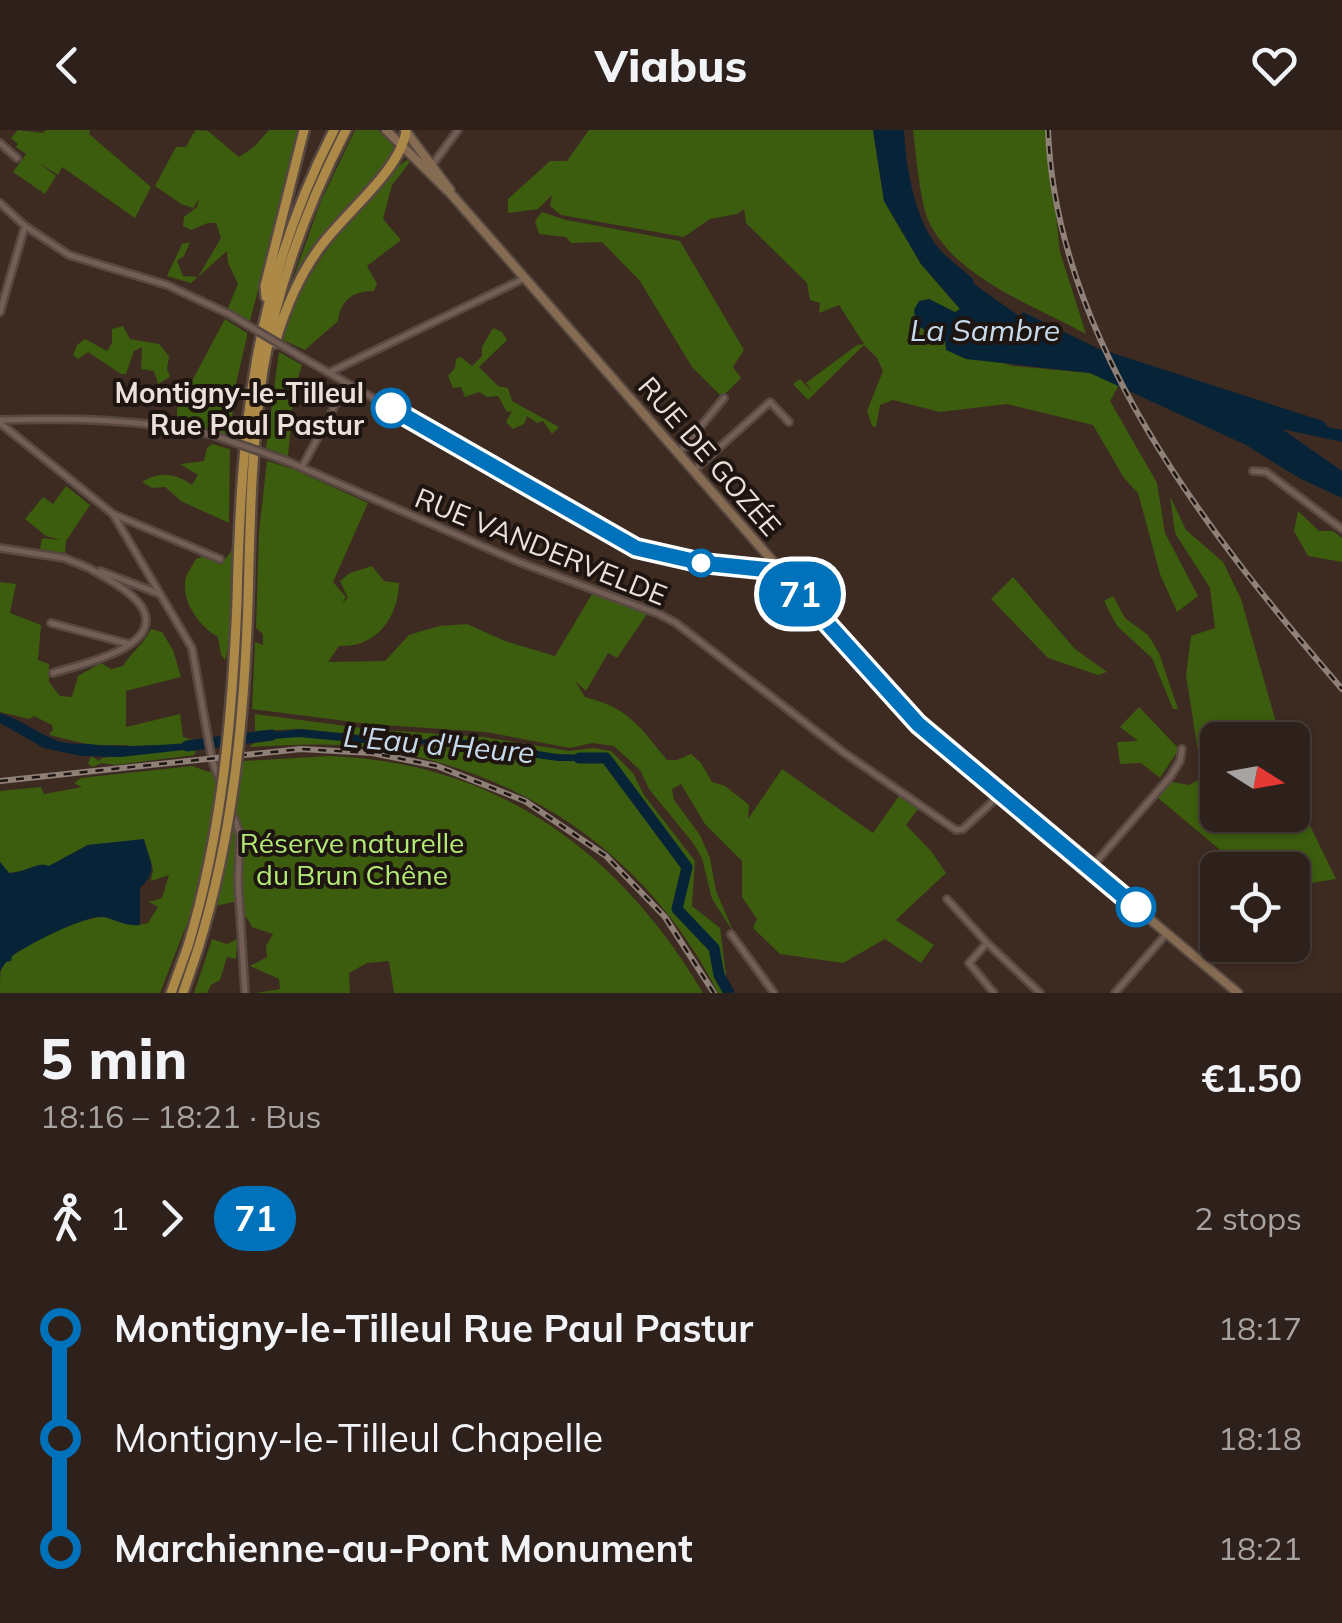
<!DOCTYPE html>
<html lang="en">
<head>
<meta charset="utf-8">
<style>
  :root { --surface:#2e201a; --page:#362823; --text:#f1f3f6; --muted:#a7a3a2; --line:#493e39 }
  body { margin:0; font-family:Mulish,sans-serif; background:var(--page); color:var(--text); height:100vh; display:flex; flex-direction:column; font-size:38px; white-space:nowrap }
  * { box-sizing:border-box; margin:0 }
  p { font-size:32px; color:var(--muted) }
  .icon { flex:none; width:55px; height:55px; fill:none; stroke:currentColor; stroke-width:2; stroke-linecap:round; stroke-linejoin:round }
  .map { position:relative; height:863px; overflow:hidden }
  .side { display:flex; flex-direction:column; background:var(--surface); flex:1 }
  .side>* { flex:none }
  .badge { padding:0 20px; border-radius:32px; font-size:35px; line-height:65px }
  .needle { width:65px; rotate:101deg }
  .buttons { position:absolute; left:1200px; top:592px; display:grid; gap:20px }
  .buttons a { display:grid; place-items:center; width:110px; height:110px; border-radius:15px; background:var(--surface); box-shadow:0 2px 8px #0004,0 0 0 2px var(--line); font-size:50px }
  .map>.badge { position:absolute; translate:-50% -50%; box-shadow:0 0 0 5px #fff }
  .legs { display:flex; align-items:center; gap:15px; height:110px; padding:0 40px; font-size:32px }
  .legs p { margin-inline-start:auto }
  .summary { display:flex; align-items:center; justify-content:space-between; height:170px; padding:0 40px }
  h1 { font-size:55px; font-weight:800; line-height:75px }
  ul { padding:0 40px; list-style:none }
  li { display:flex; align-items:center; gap:35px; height:110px; font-size:38px }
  li i { display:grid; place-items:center; width:15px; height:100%; margin:0 12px; background:currentColor }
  li i::after { content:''; width:25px; height:25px; margin:-12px; border:8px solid; border-radius:50%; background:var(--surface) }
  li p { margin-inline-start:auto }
  li:first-child i { background:linear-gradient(#0000 50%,currentColor 0) }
  li:last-child i { background:linear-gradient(currentColor 50%,#0000 0) }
  header { display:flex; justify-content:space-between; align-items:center; height:130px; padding:0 40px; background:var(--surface); font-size:45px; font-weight:800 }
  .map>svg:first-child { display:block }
  .green { fill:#3c5c0e }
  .water { fill:#072338 }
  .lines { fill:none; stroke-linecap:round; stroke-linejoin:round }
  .river { stroke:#072338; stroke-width:11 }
  .street-casing { stroke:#574841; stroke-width:10 }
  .secondary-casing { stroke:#574841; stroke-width:12 }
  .highway-casing { stroke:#574841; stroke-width:14 }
  .street { stroke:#735e55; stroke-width:5 }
  .secondary { stroke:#846b51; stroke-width:8 }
  .highway { stroke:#ac8947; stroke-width:9 }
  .rail-casing { stroke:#8f8078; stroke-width:6 }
  .rail { stroke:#1e1511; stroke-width:2.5; stroke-dasharray:8; stroke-linecap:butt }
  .street-bridge-casing { stroke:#574841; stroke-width:10; stroke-linecap:butt }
  .highway-bridge-casing { stroke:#574841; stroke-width:14; stroke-linecap:butt }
  .street-bridge { stroke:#735e55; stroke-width:5 }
  .highway-bridge { stroke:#ac8947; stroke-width:9 }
  .line-1-casing { stroke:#fff; stroke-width:22 }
  .line-1 { stroke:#0072bc; stroke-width:15 }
  .stop-1-dot { fill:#fff; stroke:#0072bc; stroke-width:5 }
  .labels { text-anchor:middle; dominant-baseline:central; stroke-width:8; stroke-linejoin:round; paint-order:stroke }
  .stop-label { font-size:28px; font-weight:bold; fill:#ece0da; stroke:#1e1511; text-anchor:end }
  .street-label { font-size:28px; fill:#ece0da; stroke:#1e1511 }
  .park-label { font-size:28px; fill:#b3eb75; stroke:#1e1511 }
  .water-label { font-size:30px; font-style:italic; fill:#c7daec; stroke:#1e1511 }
</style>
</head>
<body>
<header><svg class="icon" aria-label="back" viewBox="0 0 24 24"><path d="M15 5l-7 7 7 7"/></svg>Viabus<svg class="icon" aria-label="heart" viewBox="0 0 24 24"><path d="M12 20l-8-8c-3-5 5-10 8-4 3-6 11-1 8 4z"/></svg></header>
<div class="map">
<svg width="1342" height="863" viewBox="0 0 1342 863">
  <rect width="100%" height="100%" fill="#3d2b22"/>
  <!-- green -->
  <path class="green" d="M18,0l25,3 3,-3h44l-1,4 62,53 -16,31 -73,-51 -4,8 -19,-12 17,13 -11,18 -32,-22 13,-18 -10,-7 2,-3 -7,-6z
    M194,0l14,1 31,26 15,-10 15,-17h30l-49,191 -22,-13 10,-24 -10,-21 -1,-12 -36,32 -24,-7 15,-32 8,-2 -6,14 -7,5 6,15 15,1 23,-39 -5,-15h-8l-17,7 -8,-4 1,-9 13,-10 2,-8 -6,9 -12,-4 -26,-18 21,-39h10l8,-15 3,3z
    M355,0h23l19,20 -79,94 -32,54 35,-97z
    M589,0h284l11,71 37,63 39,45 -5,4 -26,-14 -2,34 85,33 78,7 29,12 -9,16 47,82 8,50 33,63 -21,16 -17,-38 -22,-81 -14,-15 -31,-53 -86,-21 -67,8 -47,-12 -13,5 -4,22 -4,-1 -5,-15 16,-40 -6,-13 -13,-13 -56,55 -15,-16 7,-5 13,14 -7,-10 51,-38 7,-1 -25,-39 -20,8 1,-10 -10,-3 -3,-17 -61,-60 -2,-14 -7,5 -27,5 -26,18 -123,-22 -11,-9 2,-11 -14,14 -30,4v-14l42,-38h17z
    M913,0h134l13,122 26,82c-53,-29 -129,-55 -157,-112 -9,-19 -13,-69 -16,-92z
    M407,30l3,2 -18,23 -9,34 18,21 -34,26 10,18 -3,7c-19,0 -33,7 -36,30l-33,29 -22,-10c18,-69 64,-117 110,-170z
    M542,82l24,8 114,21 64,109 -11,17 8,11 -19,19 -30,-30 -52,-86 -38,-39 -31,1 -5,-6 -27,-3 -4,-13z
    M225,189l22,14v4l-11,46 -6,52 -53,-13v-13z
    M123,196l7,13 29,5 10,12 -2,13 3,8 -12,7 -4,-13 -13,-2 1,-22 -8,4 -8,23h-5l-33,-22 -10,7 -5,-4 4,-10 8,-6 22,12 5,-8v-14z
    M493,198l9,4 5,8 -28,27 19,19 10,2 4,13 47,26 -7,7 -9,-13 -6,2 -10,-7 -3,8 -11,5 -7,-7 6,-11 -5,1 -9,-16 -11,1 -8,-5 -14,5 -4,-10 -8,1 -5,-12 7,-8 1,-9 5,-2 11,9 10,-10v-9z
    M279,222l23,13 -8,25 -6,66 -22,-8z
    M212,314l18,5 -1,74 -48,-22 -16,-14 -13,1 -10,-6c18,-11 33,-9 50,3l6,-10 -18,-11 24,-3 3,-13z
    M267,331l26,8 75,34 -35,79 13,15 -4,6 6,-5 -8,-17 10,-8 22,-7 12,15 15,2c-1,35 -23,65 -60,63l-11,16 57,-1 24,-26 30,-9 28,-2 38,17 50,15 37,-62 55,20 -30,44 -9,-5 -22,38 -11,-10 10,16c44,11 54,29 82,63h10l14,-6 10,9 11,19 13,4 24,19 -1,14 34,-50 91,64 26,-37 19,13 -12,16 25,26 15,22 -50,47 38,25 -13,18 -36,-24 -42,24 -63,-9 -27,-26 4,-9 -15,-22v-36l-37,-37 -24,-40 -9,5 2,11 26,35 10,23 6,33 18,42 -22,-34 -10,-41 -9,-15 -44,-54 -9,-19 -26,-24 -22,-3 -22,5 -84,-16 -117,-8 -117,-15 3,-67 8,3v-11l-7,-6 3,-97z
    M66,356l24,19 -24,36 -1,12 -25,-4 2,-11 19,2 -15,-4 -21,-17 18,-22 10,7z
    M1170,366l16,34 37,32 18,37 40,141h-63v75h74l1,-35 6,23 37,76 -43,7 -1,-16h-48l-87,-73 15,-15 18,3 12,-8 -16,-102 5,-39 24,-8 -5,-40 -35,-55z
    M1298,381l21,20h14l9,7v24l-34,-6 -14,-25z
    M232,420l-3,95 -4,15 -4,-5 -3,-18c-18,-10 -35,-33 -33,-55 1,-8 7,-16 11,-23l8,-3 17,9z
    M1013,447l62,72 32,23 -9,3 -50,-17 -57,-59z
    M0,452l16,2 -6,29 31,12 -3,35 11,4v18l11,14 12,1 6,-21 23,-13 10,6 12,-3c9,-15 21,-22 28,-37l11,3 11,18 8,27 -55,14v36l54,-13 3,23 17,5 -6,13 -79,10 -14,-2 -8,4 -5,-3 3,-8 8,5 3,-3 31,-4 -6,-9h-36l-38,-9 -4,-2 4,-4 -1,-5 -18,-9 -5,3 -29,-7z
    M1113,466l12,22 23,17 11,18 19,56h-5l-21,-51 -35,-32 -13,-25z
    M1139,577l40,42 -19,29 -19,-15 -21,1 -3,-22 21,-1 -18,-14z
    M255,584l114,15 114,8 87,14 23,-3 18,3 22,22 11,22 51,66 -3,45 28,22 7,55 6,10h-15c-69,-136 -189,-219 -339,-244 -43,-7 -86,-4 -130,-2 28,-24 115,-1 150,0 17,1 41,-2 55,-7l-53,-1 -101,-10 -45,2z
    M329,626c168,6 291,96 374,237h-309l-5,-32 -22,2 -18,10 1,20h-94l24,-4 -1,-10 -29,-13 17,-9 -1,-11 7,-12 -21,-7 -5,-9 -7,-3 -2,-14 -46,10 -32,82h-160c0,-7 0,-17 1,-23 9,-23 80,-52 101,-53 19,0 25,12 46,6l10,-16 -9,-5 13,-4 7,-23 -18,6 2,-12 -9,-29 -56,5 -39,21 -40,7 -9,-11v-71l41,-4 3,7 38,-7 -8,-4 7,-5 111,-12 17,6 35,-11z
    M212,809l15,5 10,-5 -1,20 -9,-2 -7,23 -9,5 -4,8h-13z"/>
  <!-- water -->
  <path class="water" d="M873,0h31c2,38 11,94 38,122 10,10 21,18 31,27l1,5 45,32 4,-4 74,36 226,73 5,6 14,3v12l-60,-13 60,42v27l-43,-20 -53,-33 -156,-72 -124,-14 -20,-9 -1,-9 -29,-16 -2,-15 5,-9 10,-2 26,13 5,-3 -39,-45 -37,-63z
    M0,583c22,7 37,20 58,28 11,4 20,2 31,3 37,4 74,1 112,-2l1,6 -82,9 -39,-1 -37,-8 -44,-25z
    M300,599l96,10 73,1 88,14 33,1 1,6h-33l-128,-18 -35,3 -96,-9 -41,3 -2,-6z
    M144,709c5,23 16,30 -4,49v37c-14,2 -25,-6 -37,-8 -16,-3 -76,28 -91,39l-1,5 -5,1 -6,9v-109l9,11c15,1 28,-12 40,-7l39,-21z"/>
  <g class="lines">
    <!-- river -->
    <path class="river" d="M187,616l85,-11
      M579,628h27l81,109 -10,42 37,39 5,27 10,18"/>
    <!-- street casing -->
    <g class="street-casing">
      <path id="street" d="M0,13l17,15
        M430,38l28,-38
        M0,73l25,23 44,29 98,30 62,29
        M0,182l25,-86
        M303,228l333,190 66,15 78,8
        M330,242l195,-94
        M0,290c71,-2 144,-1 213,15
        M0,293l113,91 79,134 20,112 28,74 -2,46 7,113
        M678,324l46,-56
        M287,331l232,101 140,52 17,9 167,129 113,78 7,-1 38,-35
        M302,337l45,-84
        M693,341l77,-69 19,20
        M1253,341l13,1 76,57
        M113,384l107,45
        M0,418l64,10 25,10
        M100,441l60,23
        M51,493l78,21
        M53,543c25,-8 115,-26 88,-67 -11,-16 -35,-28 -52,-38
        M1091,738l79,-91 10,-16 2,-12
        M947,769l40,44
        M731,804l43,59
        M994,863l-25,-30 18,-20 53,50
        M1115,863l52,-60"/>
    </g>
    <!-- secondary casing -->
    <g class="secondary-casing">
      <path id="secondary" d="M386,0l66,65 446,509 50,46 290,243
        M405,0l45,60"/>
    </g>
    <!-- highway casing -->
    <g class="highway-casing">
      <path id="highway" d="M266,167l-1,-11 39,-156
        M275,213c10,-34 23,-65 43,-93 24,-35 82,-78 88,-119
        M237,472c4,-174 16,-314 97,-472
        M248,472c2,-77 3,-155 15,-232 14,-84 44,-164 83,-240
        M171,863l17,-47
        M183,863l15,-44"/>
    </g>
    <!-- street -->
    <use href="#street" class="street"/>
    <!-- secondary -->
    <use href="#secondary" class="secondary"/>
    <!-- highway -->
    <use href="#highway" class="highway"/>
    <!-- rail casing -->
    <g class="rail-casing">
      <path id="rail" d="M1048,0c8,212 161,405 294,559
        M0,651l301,-32 71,4 65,13 88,35 81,55 59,61 49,76"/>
    </g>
    <!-- rail -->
    <use href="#rail" class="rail"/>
    <!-- street-bridge casing -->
    <g class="street-bridge-casing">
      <path id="street-bridge" d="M229,184l74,44
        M213,305l74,26"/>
    </g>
    <!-- highway-bridge casing -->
    <g class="highway-bridge-casing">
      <path id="highway-bridge" d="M188,816c34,-113 44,-226 49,-344
        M198,819c35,-114 46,-228 50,-347"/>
    </g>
    <!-- street-bridge -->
    <use href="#street-bridge" class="street-bridge"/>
    <!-- highway-bridge -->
    <use href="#highway-bridge" class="highway-bridge"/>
  </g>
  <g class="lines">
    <!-- line-1 casing -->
    <g class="line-1-casing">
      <path id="line-1" d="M391,278l245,140 66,15 78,8 138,153 218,183"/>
    </g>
    <!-- line-1 -->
    <use href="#line-1" class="line-1"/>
  </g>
  <!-- markers -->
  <g class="stop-1-dot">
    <circle cx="391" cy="278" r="18"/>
    <circle cx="701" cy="433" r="12"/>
    <circle cx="1136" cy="777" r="18"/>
  </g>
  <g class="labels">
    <!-- stop labels -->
    <g class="stop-label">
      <text x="364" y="262">Montigny-le-Tilleul<tspan x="364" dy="32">Rue Paul Pastur</tspan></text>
    </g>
    <!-- street labels -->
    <g class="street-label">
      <text transform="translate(710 326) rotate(49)">RUE DE GOZÉE</text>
      <text transform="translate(541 416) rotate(22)">RUE VANDERVELDE</text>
    </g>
    <!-- park labels -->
    <g class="park-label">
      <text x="352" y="712">Réserve naturelle<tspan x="352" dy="32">du Brun Chêne</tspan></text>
    </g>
    <!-- water labels -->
    <g class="water-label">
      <text x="985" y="200">La Sambre</text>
      <text transform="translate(439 614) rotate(5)">L'Eau d'Heure</text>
    </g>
  </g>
</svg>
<div class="buttons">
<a><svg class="needle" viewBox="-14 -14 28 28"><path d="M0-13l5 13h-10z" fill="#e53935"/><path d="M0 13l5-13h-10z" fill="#a7a3a2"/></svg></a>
<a><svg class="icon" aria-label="locate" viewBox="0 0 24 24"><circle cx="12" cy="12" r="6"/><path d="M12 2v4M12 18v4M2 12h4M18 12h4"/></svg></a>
</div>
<b class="badge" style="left:800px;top:464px;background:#0072bc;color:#fff">71</b>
</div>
<section class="side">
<div class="summary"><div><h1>5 min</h1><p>18:16 – 18:21 · Bus</p></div><b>€1.50</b></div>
<div class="legs"><svg class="icon" aria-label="walk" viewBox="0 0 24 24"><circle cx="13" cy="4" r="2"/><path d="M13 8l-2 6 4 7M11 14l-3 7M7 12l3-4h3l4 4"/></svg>1<svg class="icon" aria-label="forward" viewBox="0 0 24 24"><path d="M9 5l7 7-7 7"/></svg><b class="badge" style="background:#0072bc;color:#fff">71</b><p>2 stops</p></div>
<ul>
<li><i style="color:#0072bc"></i><b>Montigny-le-Tilleul Rue Paul Pastur</b><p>18:17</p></li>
<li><i style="color:#0072bc"></i><span>Montigny-le-Tilleul Chapelle</span><p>18:18</p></li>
<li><i style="color:#0072bc"></i><b>Marchienne-au-Pont Monument</b><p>18:21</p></li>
</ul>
</section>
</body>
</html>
